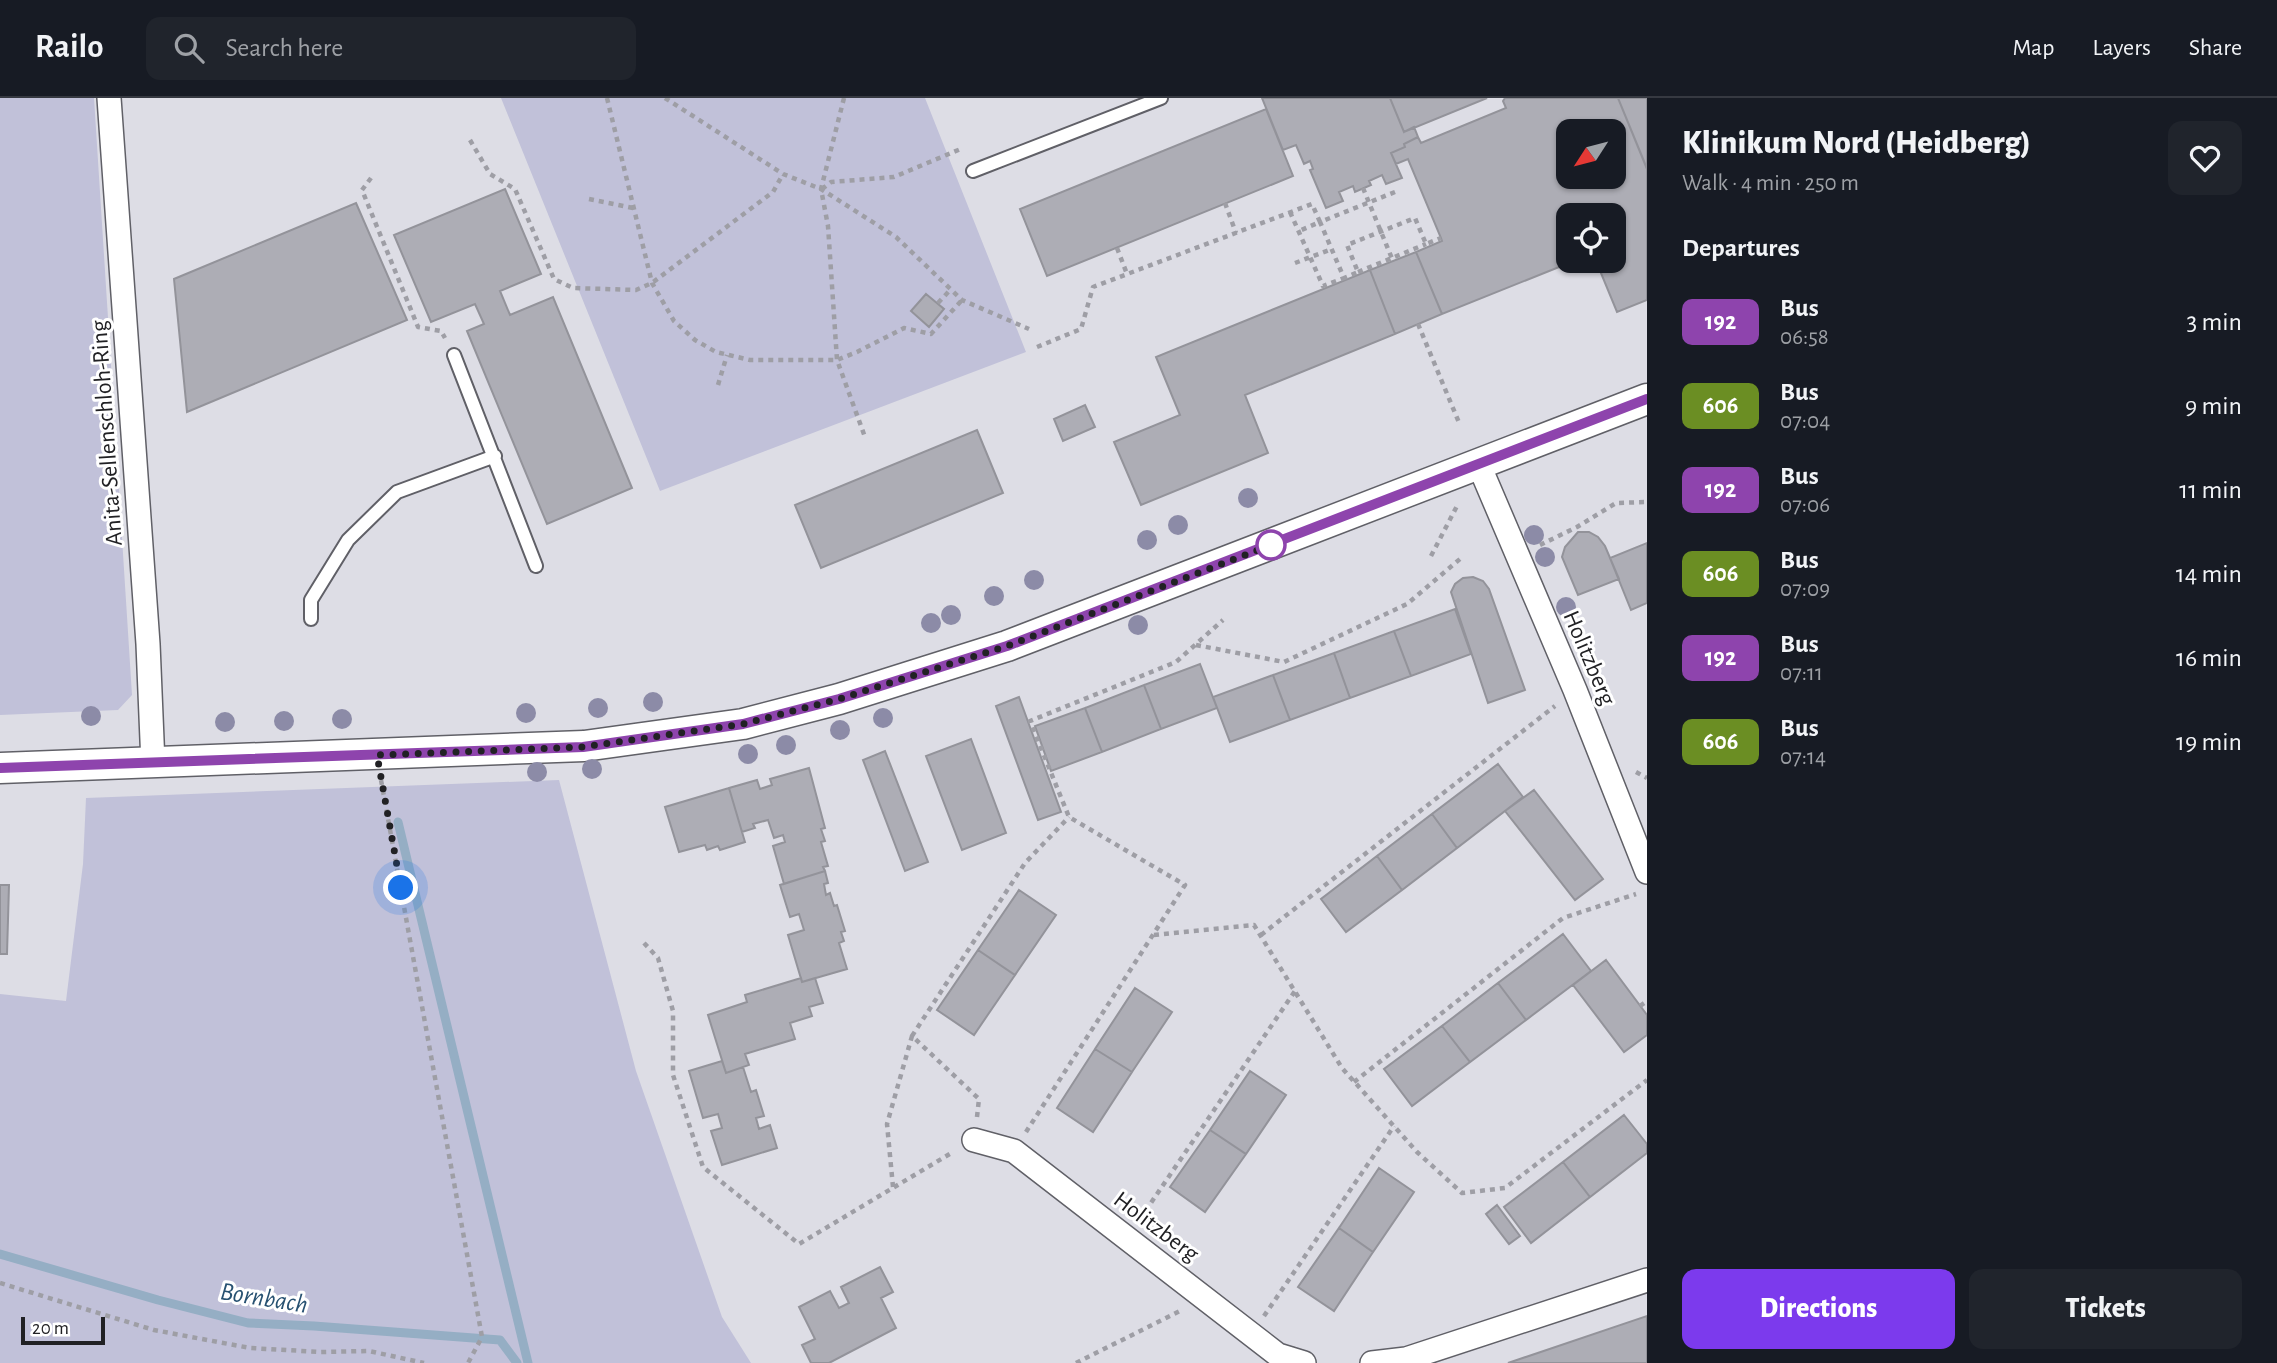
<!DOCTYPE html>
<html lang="en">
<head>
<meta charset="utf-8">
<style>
  :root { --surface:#171b24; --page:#20242c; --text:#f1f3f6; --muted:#9ea1a6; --line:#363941; --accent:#7c3aed }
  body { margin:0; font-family:"Alegreya Sans",sans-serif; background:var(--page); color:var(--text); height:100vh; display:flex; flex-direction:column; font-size:26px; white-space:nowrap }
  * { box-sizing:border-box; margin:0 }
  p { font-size:23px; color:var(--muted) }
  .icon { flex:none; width:38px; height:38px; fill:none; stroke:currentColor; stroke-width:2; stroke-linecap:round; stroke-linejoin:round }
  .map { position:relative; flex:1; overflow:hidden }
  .side { display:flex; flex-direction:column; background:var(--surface); width:630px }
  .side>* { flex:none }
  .badge { padding:0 14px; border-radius:10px; font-size:24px; line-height:46px }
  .needle { width:46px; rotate:234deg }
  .buttons { position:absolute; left:1556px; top:21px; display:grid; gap:14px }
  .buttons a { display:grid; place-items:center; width:70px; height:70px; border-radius:14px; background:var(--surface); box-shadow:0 2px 5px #0004; font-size:35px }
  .scale { position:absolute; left:21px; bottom:18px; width:84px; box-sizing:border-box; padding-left:7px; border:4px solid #212124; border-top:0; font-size:19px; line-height:24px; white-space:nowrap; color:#212124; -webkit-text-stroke:5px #fff; paint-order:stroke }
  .you { position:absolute; width:35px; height:35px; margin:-18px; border:5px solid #fff; border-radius:50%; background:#1a73e8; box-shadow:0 0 0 10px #1a73e833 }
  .map>.badge { position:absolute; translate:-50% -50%; box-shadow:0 0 0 4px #fff }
  h2 { padding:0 35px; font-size:26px; line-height:63px }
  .round { display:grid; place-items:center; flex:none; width:74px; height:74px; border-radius:14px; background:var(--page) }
  .head { display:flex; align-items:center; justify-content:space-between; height:119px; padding:0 35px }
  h1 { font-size:33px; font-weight:800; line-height:52px }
  .action { display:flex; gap:14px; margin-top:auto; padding:14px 35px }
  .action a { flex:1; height:80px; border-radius:14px; background:var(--accent); color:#fff; font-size:28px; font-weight:800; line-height:80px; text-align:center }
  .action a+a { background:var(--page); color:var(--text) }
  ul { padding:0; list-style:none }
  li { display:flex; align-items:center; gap:21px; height:84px; padding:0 35px }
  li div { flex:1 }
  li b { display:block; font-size:26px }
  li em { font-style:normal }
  li .badge { min-width:77px; font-weight:700; text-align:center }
  header { display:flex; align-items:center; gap:42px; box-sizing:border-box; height:98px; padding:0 35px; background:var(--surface); border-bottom:2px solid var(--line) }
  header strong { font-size:33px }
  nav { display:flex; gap:38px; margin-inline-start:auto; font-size:24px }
  .search { width:490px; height:63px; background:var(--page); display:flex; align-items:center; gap:18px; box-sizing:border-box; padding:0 24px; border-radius:14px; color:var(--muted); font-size:26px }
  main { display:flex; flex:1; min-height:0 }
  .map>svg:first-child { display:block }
  .green { fill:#c1c1d9 }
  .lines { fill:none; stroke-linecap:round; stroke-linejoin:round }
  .stream { stroke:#95aec4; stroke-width:9 }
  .building { fill:#adadb5; stroke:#93939a; stroke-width:2; fill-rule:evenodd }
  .service-casing { stroke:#606067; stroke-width:16 }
  .minor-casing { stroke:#606067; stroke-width:26 }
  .tertiary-casing { stroke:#606067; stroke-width:33 }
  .path { stroke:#9e9ea5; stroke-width:4.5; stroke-dasharray:5 5; stroke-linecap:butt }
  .service { stroke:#fff; stroke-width:12 }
  .minor { stroke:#fff; stroke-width:23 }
  .tertiary { stroke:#fff; stroke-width:30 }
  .tree { fill:#8c8ba7 }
  .line-casing { stroke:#fff; stroke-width:16 }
  .line { stroke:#8e44ad; stroke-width:10 }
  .walk { stroke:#212124; stroke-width:7; stroke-dasharray:0 12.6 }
  .stop-dot { fill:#fff; stroke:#8e44ad; stroke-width:3.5 }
  .labels { text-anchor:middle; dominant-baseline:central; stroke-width:6; stroke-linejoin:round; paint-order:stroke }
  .street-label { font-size:24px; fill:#212124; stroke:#fff }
  .water-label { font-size:26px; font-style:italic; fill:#275171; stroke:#fff }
</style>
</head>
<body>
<header>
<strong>Railo</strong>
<div class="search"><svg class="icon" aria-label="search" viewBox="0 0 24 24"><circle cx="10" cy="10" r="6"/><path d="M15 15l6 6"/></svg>Search here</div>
<nav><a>Map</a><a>Layers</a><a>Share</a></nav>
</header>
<main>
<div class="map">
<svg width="1647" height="1265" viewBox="0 0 1647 1265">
  <rect width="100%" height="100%" fill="#dddde5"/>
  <!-- green -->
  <path class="green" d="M0,0h94l38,597 -14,15 -118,5z
    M501,0h424l101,254 -366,139z
    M559,682l77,291 86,246 29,46h-751v-369l66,7 17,-137 3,-66z"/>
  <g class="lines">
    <!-- stream -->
    <path class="stream" d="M398,724l130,541
      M0,1156l158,46 90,23 66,3 186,14 17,23"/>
  </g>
  <!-- building -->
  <path class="building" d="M1262,0h128l14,34 10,-5 4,10 -14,7 1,3 -14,6 11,25 -16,6 -4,-9 -13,6 2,4 -16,7 -2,-6 -14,6 4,9 -17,7 -16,-38 3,-1 -3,-8 -6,3 -8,-19 -13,5z
    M1390,0h97l-83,34z
    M1505,0h113l29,71v131l-30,12 -21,-51h18v-46h-46v46h6l-132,53 -26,-62 26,-11 -1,-3 -33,-79 -12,5 -5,-11 14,-6 -1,-3 14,-7 3,6 85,-35 -3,-7zM1568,33h46v46h-46z
    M1618,0h29v71l-3,-8z
    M1266,11l27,67 -246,100 -27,-67z
    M505,91l36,85 -41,17 10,24 43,-18 79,191 -85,36 -80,-193 17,-7 -9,-20 -44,18 -37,-87z
    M356,105l51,117 -220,92 -13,-133z
    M1416,154l26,62 -47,20 -25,-64z
    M1370,172l25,64 -150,61 23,58 -127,52 -27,-63 66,-27 -24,-58z
    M926,196l18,15 -15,18 -18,-16z
    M1085,307l10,22 -32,14 -9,-22z
    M977,332l26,63 -182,75 -26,-63z
    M1578,434h11l9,5 7,9 14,33 -41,16 -16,-38 3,-10z
    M1647,445v60l-16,7 -21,-52z
    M1473,479l10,4 6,8 36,101 -37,13 -37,-111 4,-8 8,-6z
    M1455,511l16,45 -60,22 -17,-45z
    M1394,533l17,45 -61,22 -16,-45z
    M1334,555l16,45 -60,22 -17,-45z
    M1200,566l17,44 -56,21 -17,-44z
    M1273,577l17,45 -60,22 -17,-45z
    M1144,587l17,44 -59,23 -17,-44z
    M1019,599l42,115 -23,8 -42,-114z
    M1085,610l17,44 -51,19 -16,-45z
    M971,641l35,94 -44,17 -36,-94z
    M885,653l43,111 -23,9 -42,-111z
    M1498,666l25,33 -66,51 -25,-34z
    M809,670l16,60 -4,1 4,12 -4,1 7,24 -5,1 2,4 -41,13 -11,-38 12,-4 -2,-7 -9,3 -6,-18 -15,4 2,4 -13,4 -13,-44 28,-8 3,9 12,-4 -2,-6z
    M729,690l16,54 -25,8 -2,-4 -11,4 -2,-5 -26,7 -14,-45z
    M1534,692l69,89 -28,21 -70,-89z
    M1432,716l25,34 -55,42 -25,-34z
    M1377,758l25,34 -56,42 -25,-33z
    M825,773l3,12 -4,1 2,11 4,-2 4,13 3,-1 8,26 -4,1 3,9 -5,2 8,26 -45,13 -14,-47 16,-5 -5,-16 -9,3 -10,-32z
    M0,787h9l-2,69h-7z
    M1019,792l37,25 -41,60 -37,-25z
    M1563,836l28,37 -65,49 -28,-37z
    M978,852l37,25 -41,60 -37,-25z
    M1606,862l41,55v20l-23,17 -51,-67z
    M801,880l1,4 13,-4 8,25 -14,4 3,9 -22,7 5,16 -50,15 4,11 -23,8 -18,-58 39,-13 -2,-7z
    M1498,885l28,37 -56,42 -28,-36z
    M1135,890l37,24 -40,60 -37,-23z
    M1442,928l28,36 -58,44 -28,-37z
    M1095,951l37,23 -39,60 -36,-24z
    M722,963l4,12 17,-6 8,25 5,-2 8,26 -8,2 3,11 11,-4 7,23 -55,17 -11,-34 11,-3 -4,-14 -15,4 -14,-47z
    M1250,973l36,24 -40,59 -36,-24z
    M1624,1017l23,29v9l-57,44 -27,-35z
    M1210,1032l36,24 -41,58 -35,-25z
    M1563,1064l27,35 -59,46 -27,-36z
    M1379,1070l35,24 -41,60 -34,-24z
    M1497,1107l23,31 -11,8 -23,-30z
    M1339,1130l34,24 -39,59 -36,-24z
    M880,1169l13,25 -12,6 15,30 -67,35h-18l-9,-18 13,-6 -16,-32 31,-16 9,17 10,-5 -8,-16z
    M1647,1218v47h-139z"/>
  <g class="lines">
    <!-- service casing -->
    <g class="service-casing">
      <path id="service" d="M973,73l188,-73
        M454,257l82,211
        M311,521v-19l37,-60 49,-48 98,-36"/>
    </g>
    <!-- minor casing -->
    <g class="minor-casing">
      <path id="minor" d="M109,0l39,546 5,120
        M1479,367l96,225 72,182
        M974,1042l40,11 264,204 26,8
        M1372,1265l34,-4 241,-79"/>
    </g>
    <!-- tertiary casing -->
    <g class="tertiary-casing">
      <path id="tertiary" d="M0,670l584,-22 159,-22 96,-25 168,-53 640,-247"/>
    </g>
    <!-- path -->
    <path class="path" d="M607,0l45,185 22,38 21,19 21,12 34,8h87l20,-8 47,-24 27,6 31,-34
      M665,0l118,76 38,15 75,48 66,63 67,29
      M844,0l-23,91 7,37 9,134 28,77
      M470,42l20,34 25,15 39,90 19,9 63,2 16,-7 121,-91 10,-18
      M371,80l-9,12 56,137 23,4 4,7
      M1363,90l30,73
      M822,91l9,-7 63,-5 69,-29
      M1395,94l-75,30 24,56 14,-6 -11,-27 68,-27 11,26 15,-6
      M589,101l44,9
      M1225,105l11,30
      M1290,114l33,74 21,-8
      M1117,150l10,26
      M1295,165l37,-14
      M1358,174l68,-28
      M938,205l13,-14
      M1418,226l42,101
      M1037,249l44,-18 12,-42 219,-83 8,18 -21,9
      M718,287l9,-30
      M1540,447l37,-18 39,-24 31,-1
      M1431,458l27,-52
      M1196,547l88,17 123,-58 53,-45
      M1636,674l11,6
      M381,682l101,557 -14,26
      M1154,837l100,-10 88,143 75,84 45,41 43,-5 142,-108
      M1261,837l294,-229
      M644,845l14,15 15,53v64l30,92 96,77 154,-92
      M1640,908l7,-5
      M1354,984l209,-164 73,-24
      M977,1019l2,-18 -67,-63 113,-173 44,-46
      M1026,1034l159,-247 -116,-68 -39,-96 146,-59 47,-42
      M893,1089l-6,-63 25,-88
      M1140,1121l155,-228
      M0,1185l154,47 96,18 71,4 48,-1 55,12
      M1264,1218l130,-190
      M1076,1265l104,-52"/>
    <!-- service -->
    <use href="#service" class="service"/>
    <!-- minor -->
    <use href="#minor" class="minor"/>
    <!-- tertiary -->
    <use href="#tertiary" class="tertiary"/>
  </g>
  <!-- trees -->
  <g class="tree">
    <circle cx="1248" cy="400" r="10"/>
    <circle cx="1178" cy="427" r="10"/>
    <circle cx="1534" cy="437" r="10"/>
    <circle cx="1147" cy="442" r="10"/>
    <circle cx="1545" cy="459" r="10"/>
    <circle cx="1034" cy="482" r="10"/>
    <circle cx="994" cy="498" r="10"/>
    <circle cx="1566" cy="509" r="10"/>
    <circle cx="951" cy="517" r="10"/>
    <circle cx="931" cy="525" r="10"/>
    <circle cx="1138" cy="527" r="10"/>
    <circle cx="653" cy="604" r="10"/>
    <circle cx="598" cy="610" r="10"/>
    <circle cx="526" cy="615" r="10"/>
    <circle cx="91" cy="618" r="10"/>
    <circle cx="883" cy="620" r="10"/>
    <circle cx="342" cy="621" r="10"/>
    <circle cx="284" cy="623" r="10"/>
    <circle cx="225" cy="624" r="10"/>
    <circle cx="840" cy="632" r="10"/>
    <circle cx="786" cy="647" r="10"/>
    <circle cx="748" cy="656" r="10"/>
    <circle cx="592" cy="671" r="10"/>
    <circle cx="537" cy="674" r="10"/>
  </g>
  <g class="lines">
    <!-- line casing -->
    <g class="line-casing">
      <path id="line" d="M0,670l583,-21 160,-23 96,-25 168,-53 640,-247"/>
    </g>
    <!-- line -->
    <use href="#line" class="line"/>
    <!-- walk -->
    <path class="walk" d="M401,790l-24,-133 206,-8 160,-23 96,-25 168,-53 264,-101"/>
  </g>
  <!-- markers -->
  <circle class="stop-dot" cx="1271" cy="447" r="14"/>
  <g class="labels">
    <!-- street labels -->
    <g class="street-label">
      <text transform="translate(107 335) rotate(-94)">Anita-Sellenschloh-Ring</text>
      <text transform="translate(1589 560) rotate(67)">Holitzberg</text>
      <text transform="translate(1156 1129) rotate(37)">Holitzberg</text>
    </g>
    <!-- water labels -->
    <g class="water-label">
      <text transform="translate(264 1200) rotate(9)">Bornbach</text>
    </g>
  </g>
</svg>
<div class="buttons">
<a><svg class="needle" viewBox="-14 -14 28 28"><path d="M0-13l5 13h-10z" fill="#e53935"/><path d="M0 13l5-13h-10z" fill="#9ea1a6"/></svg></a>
<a><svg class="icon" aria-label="locate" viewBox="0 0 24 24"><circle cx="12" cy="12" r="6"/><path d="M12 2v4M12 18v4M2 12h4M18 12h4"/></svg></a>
</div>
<div class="scale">20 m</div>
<div class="you" style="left:401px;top:790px"></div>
</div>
<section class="side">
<div class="head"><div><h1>Klinikum Nord (Heidberg)</h1><p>Walk · 4 min · 250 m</p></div><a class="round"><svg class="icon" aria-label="heart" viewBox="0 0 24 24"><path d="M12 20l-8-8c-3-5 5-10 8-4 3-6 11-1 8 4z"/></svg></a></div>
<h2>Departures</h2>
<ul>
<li><span class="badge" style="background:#8e44ad;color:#fff">192</span><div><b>Bus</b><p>06:58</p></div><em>3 min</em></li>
<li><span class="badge" style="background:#6b8e23;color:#fff">606</span><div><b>Bus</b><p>07:04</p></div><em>9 min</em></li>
<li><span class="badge" style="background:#8e44ad;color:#fff">192</span><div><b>Bus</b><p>07:06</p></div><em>11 min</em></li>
<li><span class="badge" style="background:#6b8e23;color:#fff">606</span><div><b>Bus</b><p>07:09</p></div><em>14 min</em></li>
<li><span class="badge" style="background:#8e44ad;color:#fff">192</span><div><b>Bus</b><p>07:11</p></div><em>16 min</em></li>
<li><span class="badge" style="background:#6b8e23;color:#fff">606</span><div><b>Bus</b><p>07:14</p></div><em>19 min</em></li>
</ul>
<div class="action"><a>Directions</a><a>Tickets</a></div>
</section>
</main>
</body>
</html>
